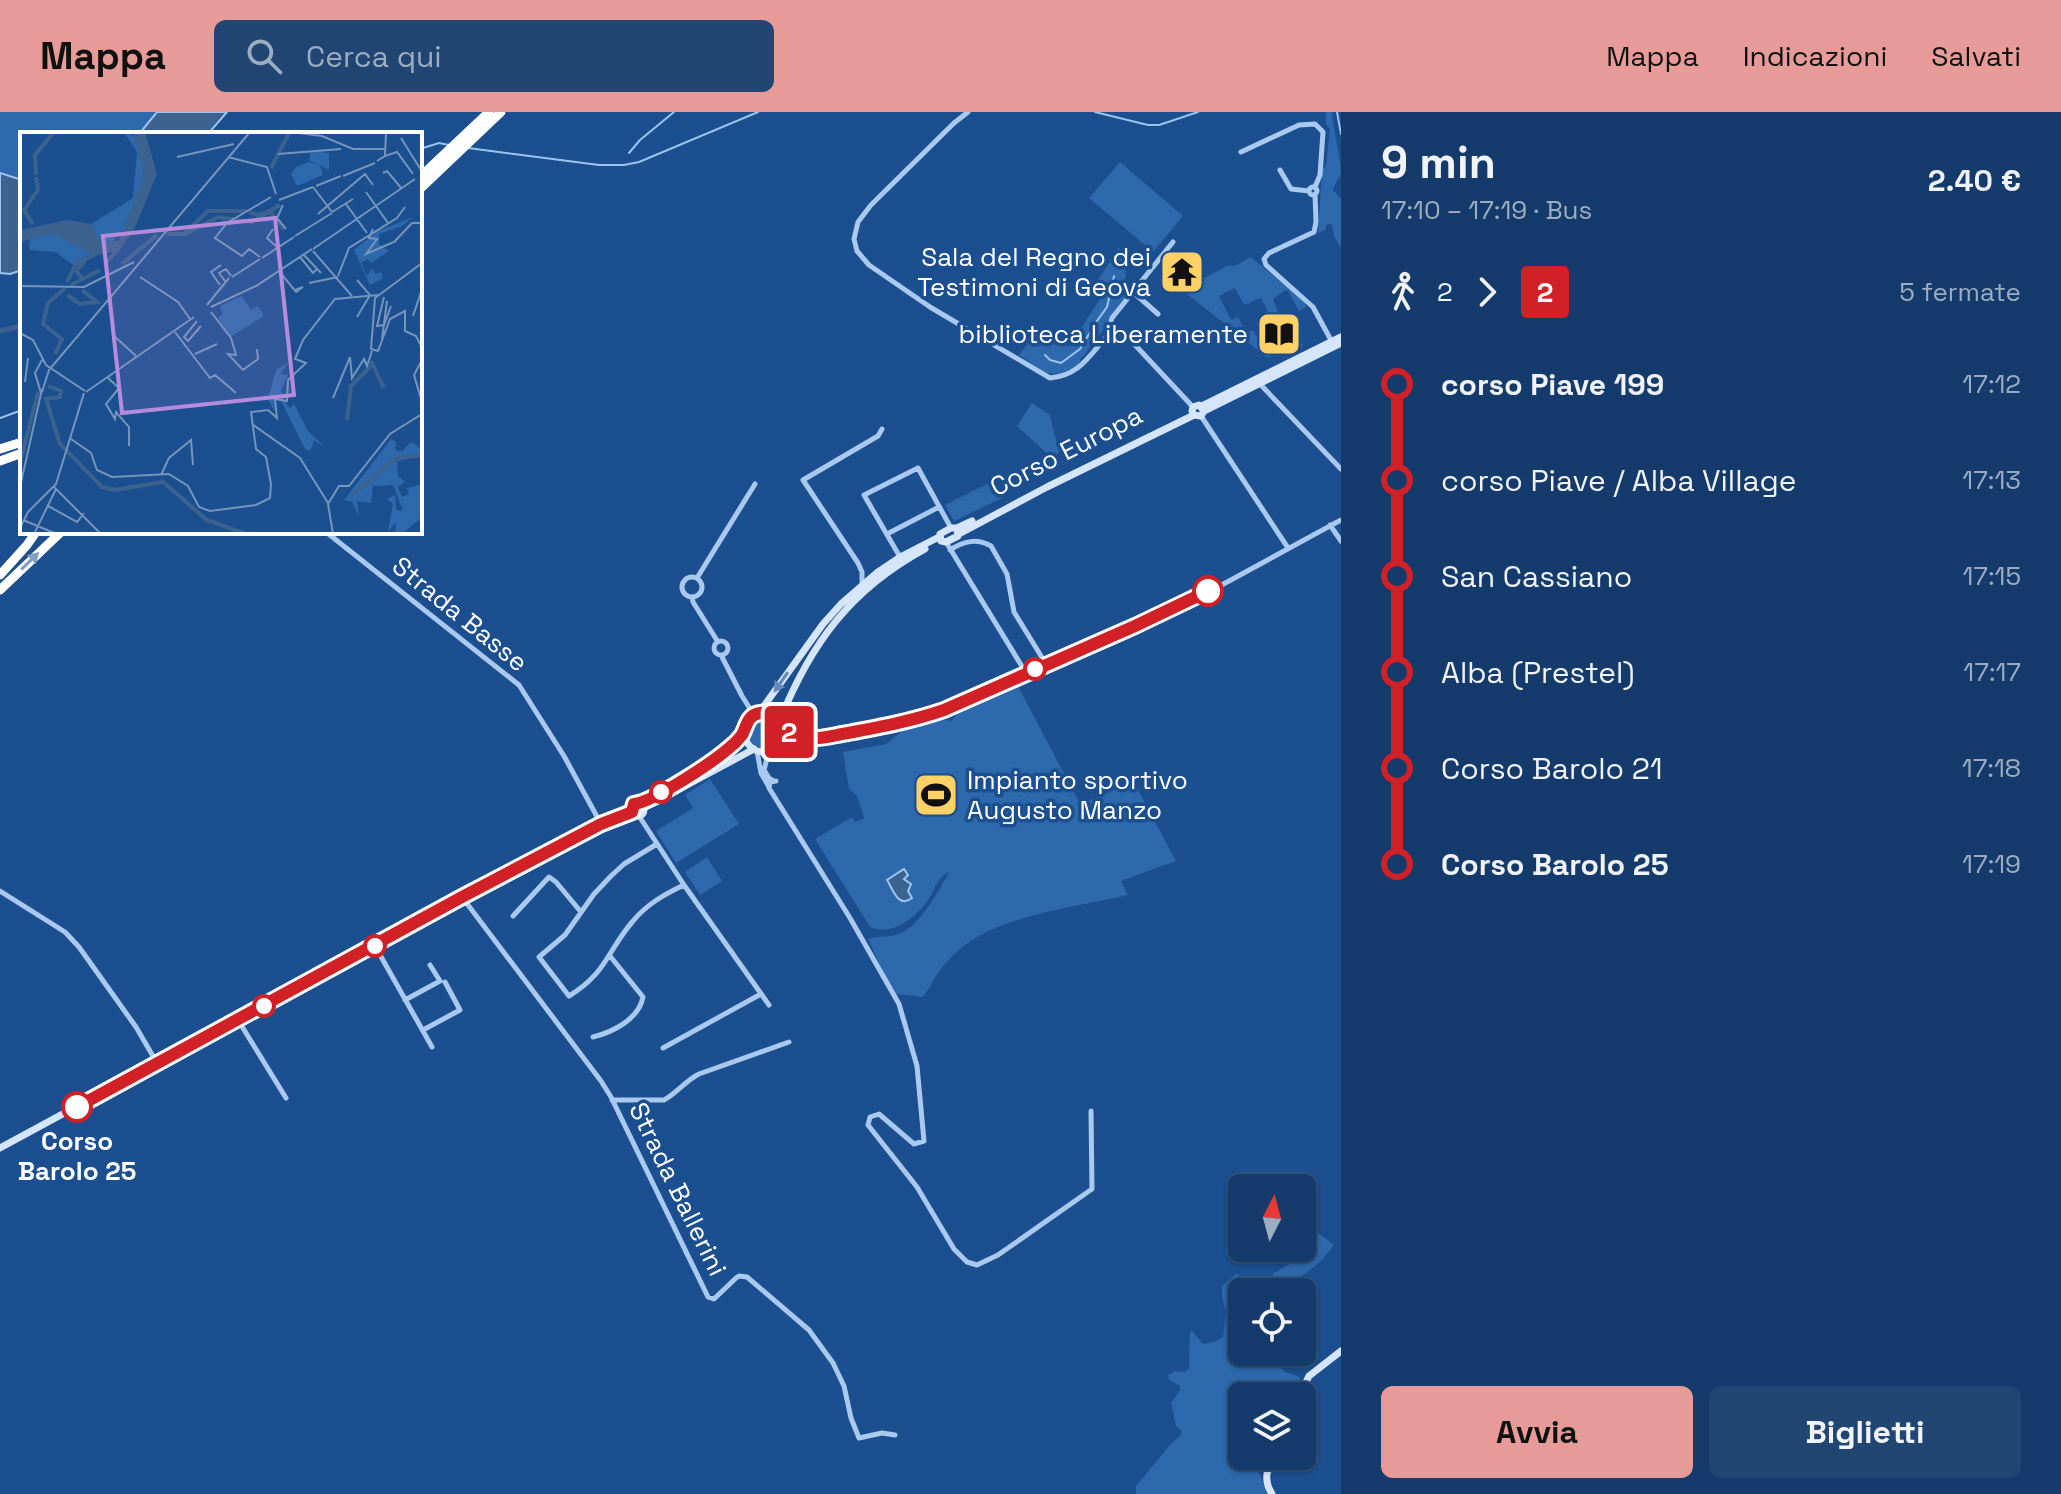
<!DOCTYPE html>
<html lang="it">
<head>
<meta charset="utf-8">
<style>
  :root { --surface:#143b6b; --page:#214673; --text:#f1f3f6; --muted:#9dadc1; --line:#33557e; --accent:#e69b98 }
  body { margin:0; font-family:"Space Grotesk",sans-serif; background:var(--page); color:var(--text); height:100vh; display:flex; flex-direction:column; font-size:30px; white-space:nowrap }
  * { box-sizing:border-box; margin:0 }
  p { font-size:26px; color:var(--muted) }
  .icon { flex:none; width:44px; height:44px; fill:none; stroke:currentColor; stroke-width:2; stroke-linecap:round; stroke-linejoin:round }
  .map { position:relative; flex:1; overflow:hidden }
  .panel { display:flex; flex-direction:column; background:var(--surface); width:720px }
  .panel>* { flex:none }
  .badge { padding:0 16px; border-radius:6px; font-size:28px; line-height:52px }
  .needle { width:52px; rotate:6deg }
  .buttons { position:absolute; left:1228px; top:1062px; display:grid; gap:16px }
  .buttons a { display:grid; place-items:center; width:88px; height:88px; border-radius:12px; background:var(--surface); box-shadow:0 2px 6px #0004,0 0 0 2px var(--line); font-size:40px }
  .map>.badge { position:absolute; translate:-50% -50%; box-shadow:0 0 0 4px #fff }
  .legs { display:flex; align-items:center; gap:12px; height:88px; padding:0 40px; font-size:26px }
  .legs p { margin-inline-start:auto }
  .head { display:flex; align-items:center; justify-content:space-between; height:136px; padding:0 40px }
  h1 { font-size:44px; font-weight:700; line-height:60px }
  .button { display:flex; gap:16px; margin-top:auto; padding:16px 40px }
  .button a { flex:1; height:92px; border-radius:12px; background:var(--accent); color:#111; font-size:32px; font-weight:700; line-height:92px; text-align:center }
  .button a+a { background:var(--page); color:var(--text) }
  ul { padding:0 40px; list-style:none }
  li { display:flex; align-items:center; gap:28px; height:96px; font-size:30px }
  li i { display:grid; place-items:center; width:12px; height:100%; margin:0 10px; background:currentColor }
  li i::after { content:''; width:20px; height:20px; margin:-10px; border:6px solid; border-radius:50%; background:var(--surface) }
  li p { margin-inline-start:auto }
  li:first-child i { background:linear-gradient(#0000 50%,currentColor 0) }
  li:last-child i { background:linear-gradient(currentColor 50%,#0000 0) }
  header { display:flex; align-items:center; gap:48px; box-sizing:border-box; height:112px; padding:0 40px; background:var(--accent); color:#111 }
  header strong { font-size:38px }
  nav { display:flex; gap:44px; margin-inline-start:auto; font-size:28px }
  .search { width:560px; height:72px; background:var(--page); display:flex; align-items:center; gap:20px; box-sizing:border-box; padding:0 28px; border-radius:12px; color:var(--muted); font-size:30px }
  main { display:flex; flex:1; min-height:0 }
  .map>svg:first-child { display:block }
  .green { fill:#2e69ad }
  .water { fill:#3c6290; stroke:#9cc4f0; stroke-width:2 }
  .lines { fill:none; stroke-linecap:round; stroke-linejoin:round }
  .stream { stroke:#9cc4f0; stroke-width:2 }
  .canal { stroke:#3c6290; stroke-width:5 }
  .street { stroke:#a9c9ee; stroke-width:5 }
  .secondary { stroke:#d6e6fa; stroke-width:7 }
  .highway { stroke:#fff; stroke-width:9 }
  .oneway { fill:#829ec1 }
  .oneway2 { fill:#668bba }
  .line-1-casing { stroke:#fff; stroke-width:18 }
  .line-1 { stroke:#d22027; stroke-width:12 }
  .stop-1-dot { fill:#fff; stroke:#d22027; stroke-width:4 }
  .labels { text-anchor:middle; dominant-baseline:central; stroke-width:7; stroke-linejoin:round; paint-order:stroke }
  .poi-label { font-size:26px; fill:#fff; stroke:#1b4f8f; text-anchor:end }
  .street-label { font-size:26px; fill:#fff; stroke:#1b4f8f }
  .stop-label { font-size:26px; font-weight:bold; fill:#fff; stroke:#1b4f8f }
  .inset-river { fill:none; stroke:#3c6290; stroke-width:4 }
  .inset-road { fill:none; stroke:#7695bc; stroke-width:2 }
  .view { fill:#b68bdc; fill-opacity:0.15; stroke:#b68bdc; stroke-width:4 }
  .inset-edge { fill:none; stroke:#fff; stroke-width:4 }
</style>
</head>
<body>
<header>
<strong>Mappa</strong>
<div class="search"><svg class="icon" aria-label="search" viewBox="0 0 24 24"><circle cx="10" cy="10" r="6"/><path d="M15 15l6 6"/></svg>Cerca qui</div>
<nav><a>Mappa</a><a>Indicazioni</a><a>Salvati</a></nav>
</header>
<main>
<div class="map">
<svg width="1341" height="1382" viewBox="0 0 1341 1382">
  <rect width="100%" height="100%" fill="#1b4f8f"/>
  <!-- green -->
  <path class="green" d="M0,0h157l-18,22h-117v46l-22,-7z
    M1326,0h6c1,16 9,48 9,60 -1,6 -6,11 -8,18l8,9v49l-7,-12 -2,-12h-5l-2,6 -7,3 4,-64 4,-3 4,-37 -4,-5z
    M1120,50l63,54 -30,36 -64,-54z
    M1119,135l7,12 -1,31 4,3 -19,25 1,8 -2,3 -4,-1 -25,32v4c-31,18 -32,9 -61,-9l20,-26 30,18 36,-56 1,-4 -8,-5v-2z
    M1251,145l53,44 2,6 -7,4 -11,-20 -2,-1 -13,9 5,13 -8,4 -9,-18 -17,7 -9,-17 -16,8 12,24 7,-3 8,16 7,-3 9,17 35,-15 6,14 -14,7 -2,-4 -19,9 -86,-68 47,-25 5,1z
    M1032,291l18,12 9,37 -6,7 -36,-33z
    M993,369l9,17 -48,23 -9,-16z
    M1018,574l62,118 54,-22 42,79 -55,20 7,14c-51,12 -129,20 -168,54 -8,7 -16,15 -21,23 -8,10 -7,15 -17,25l-25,-3 -10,-14 -19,-41c11,-4 23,-1 33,-6 18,-7 39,-44 48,-61 -11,6 -13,14 -19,25 -12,19 -37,40 -60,30l-55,-88 37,-22 3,5 9,-4 -7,-22 -8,-7 -6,-37 43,-8 21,-17 16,-5 16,-3 12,2 12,-14z
    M748 620a16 16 0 1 1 32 0a16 16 0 1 1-32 0Z
    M710,667l29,45 -63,39 -20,-32 37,-23 -8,-13z
    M707,745l15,24 -22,14 -15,-23z
    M1315,1121h3l15,11v2c-6,7 -11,15 -18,20 -18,14 -36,26 -59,26l18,-19 16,-9z
    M1236,1162h3v8l-4,10 7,2v58h50l-9,6 -2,10 4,4 13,4 3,4 -5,6 -15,-1 -1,11h-38v60h6v8l12,10 7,20h-131v-8l34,-41 11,-10v-5l-5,-4 -5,-23 9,-13v-4l-11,-6 -1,-5 7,-4 10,1 4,-4 1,-35 2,-2 11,13 11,-2 9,-5 3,-25 -4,-15v-11z"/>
  <!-- water -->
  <path class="water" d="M157,0h70l-19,22h-69z
    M0,61l22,7v90l-12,4 -10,-1z
    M904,757l4,6 -4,4 7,5 -3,7 4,7c-14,11 -19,-9 -25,-18z"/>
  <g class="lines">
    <!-- stream -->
    <path class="stream" d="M1095,0l53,13h11l39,-13
      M1337,0l4,22
      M468,36l131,17h25l15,-3 119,-50
      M420,37l19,-6 10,2
      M629,41l11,-13 34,-28
      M1045,243l5,5 11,3 19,-14 17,-28 10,-14 7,-31
      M0,306l22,-8"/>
    <!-- canal -->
    <path class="canal" d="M0,219l22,-5"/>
    <!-- street -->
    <path class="street" d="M968,0l-14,11 -83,82 -13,17 -4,17 3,12 12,14 61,42 120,71c33,-3 41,-27 62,-47l4,-2 6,2 71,76
      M1241,40l58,-27 16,-1 8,8 -3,43 -5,12
      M1280,58l11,19 18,2
      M1309 79a4 4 0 1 1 8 0a4 4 0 1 1-8 0Z
      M1315,82l1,28 -2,10 -45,21 -5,6 2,6 47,42 19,35
      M1133,180l25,22
      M1116,217l-5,-7 1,-4 61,-76
      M1259,271l82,86
      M1201,304l87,132
      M1330,413l11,16
      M326,420l193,153 45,71 37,68
      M887,422l52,-27
      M946,430l80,131
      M950,438c14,-9 26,-12 41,-4l16,28 7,38 32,52
      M900,445l-36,-62 54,-27 33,60
      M682 475a10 10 0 1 1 20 0a10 10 0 1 1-20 0Z
      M697,466l58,-94
      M862,473v-13l-4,-9 -55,-83 75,-44 4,-7
      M692,485l1,5 25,40
      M714 536a7 7 0 1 1 14 0a7 7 0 1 1-14 0Z
      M721,543l21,41 12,19
      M784,616l9,8 21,2
      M776,636l143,-30 25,-8 191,-84 83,-39 123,-67
      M757,639l4,22 8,14
      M769,639l-5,19 5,8 3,2
      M776,669l-6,1 -1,6 81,130 49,86 18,62 7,75 -10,3 -35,-30 -9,3 -2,8 49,62 37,62 13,13 10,3 21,-10 94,-66 -1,-78
      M639,704l45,69 85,120
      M657,732l-33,20 -13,12 -17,18 -29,41 -26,22 30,39c38,-23 38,-45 64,-75 14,-17 32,-27 51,-36
      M0,779l65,41 14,15 57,80 21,36
      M462,785l139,184 10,16 97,200 6,2 22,-21 3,-2 8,1 62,53 24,33 11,23 7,32 8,20 23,-5 13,2
      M513,804l36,-39 7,5 25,30
      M375,834l57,101
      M405,888l35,-19 -10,-16
      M238,908l48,78
      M423,918l37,-20 -15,-28
      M593,925c20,-5 46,-18 50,-40l-33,-41
      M663,936l98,-54
      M612,988h52c13,-7 21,-19 35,-26l90,-32"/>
    <!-- secondary -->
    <path class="secondary" d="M1202,294l139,-69
      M1204,299l-5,-6 -6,2 -1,4 2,4 7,1 3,-5 137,-68
      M951,416h6l1,8 -12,6 -5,-1 -1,-7z
      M957,416l15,-7
      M959,422l88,-47 147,-72
      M744 620a20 20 0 1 1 40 0a20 20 0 1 1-40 0Z
      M759,601l64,-89 18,-20 37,-32 24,-16 37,-19
      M780,608c31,-77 71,-131 145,-171
      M632 698a6 6 0 1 1 12 0a6 6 0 1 1-12 0Z
      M640,692c37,-20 76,-40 104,-72
      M644,696l110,-59
      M0,1036l467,-253 134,-71 31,-12
      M1299,1284l10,-20 32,-25
      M1272,1382c-9,-14 -5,-24 1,-38"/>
    <!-- highway -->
    <path class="highway" d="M420,65l69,-65
      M420,77l81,-77
      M0,337l22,-7
      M0,349l22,-8
      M0,463l27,-30 9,-13
      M0,478l61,-58"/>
  </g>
  <!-- one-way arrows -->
  <defs><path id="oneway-solid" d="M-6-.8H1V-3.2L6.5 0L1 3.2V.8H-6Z" transform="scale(2)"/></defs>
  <use class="oneway" href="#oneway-solid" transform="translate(30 449) rotate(-44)"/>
  <use class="oneway2" href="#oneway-solid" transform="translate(781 570) rotate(125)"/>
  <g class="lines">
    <!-- line-1 casing -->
    <g class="line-1-casing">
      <path id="line-1" d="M77,995l385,-210 139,-73 31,-12 2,-8c19,-2 79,-42 95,-56 4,-3 9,-8 13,-13 5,-9 5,-20 18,-22 22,-5 21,23 45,25 14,2 29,-3 43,-5 32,-6 64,-12 96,-23l191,-84 73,-35"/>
    </g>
    <!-- line-1 -->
    <use href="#line-1" class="line-1"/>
  </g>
  <!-- icons -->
  <defs>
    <g id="temple-square" transform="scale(2.3)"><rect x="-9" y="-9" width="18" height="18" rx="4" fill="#ffd166" stroke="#1b4f8f"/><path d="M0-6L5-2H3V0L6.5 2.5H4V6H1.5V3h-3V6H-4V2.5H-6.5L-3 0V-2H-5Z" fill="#111"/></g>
    <g id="library-square" transform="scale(2.3)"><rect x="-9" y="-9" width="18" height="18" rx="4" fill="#ffd166" stroke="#1b4f8f"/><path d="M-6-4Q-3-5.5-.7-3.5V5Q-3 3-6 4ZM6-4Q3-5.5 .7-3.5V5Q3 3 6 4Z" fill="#111"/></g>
    <g id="stadium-square" transform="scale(2.3)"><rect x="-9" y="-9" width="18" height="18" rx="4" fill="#ffd166" stroke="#1b4f8f"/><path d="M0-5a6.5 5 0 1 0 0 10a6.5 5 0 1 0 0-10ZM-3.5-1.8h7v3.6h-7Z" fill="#111"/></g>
  </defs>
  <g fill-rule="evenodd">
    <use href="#temple-square" x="1182" y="160"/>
    <use href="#library-square" x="1279" y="222"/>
    <use href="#stadium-square" x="936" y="683"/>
  </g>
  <!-- markers -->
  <g class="stop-1-dot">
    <circle cx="1208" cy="479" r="14"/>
    <circle cx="1035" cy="557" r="10"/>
    <circle cx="661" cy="680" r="10"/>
    <circle cx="375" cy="834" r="10"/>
    <circle cx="264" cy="894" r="10"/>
    <circle cx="77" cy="995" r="14"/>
  </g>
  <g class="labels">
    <!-- poi labels -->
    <g class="poi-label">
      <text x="1151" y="145">Sala del Regno dei<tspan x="1151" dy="30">Testimoni di Geova</tspan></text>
      <text x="1248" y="222">biblioteca Liberamente</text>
      <text x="967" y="668" text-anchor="start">Impianto sportivo<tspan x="967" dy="30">Augusto Manzo</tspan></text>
    </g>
    <!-- street labels -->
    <g class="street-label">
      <text transform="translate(1066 339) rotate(-27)">Corso Europa</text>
      <text transform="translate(460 502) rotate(39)">Strada Basse</text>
      <text transform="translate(678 1077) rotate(64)">Strada Ballerini</text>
    </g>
    <!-- stop labels -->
    <g class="stop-label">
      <text x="77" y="1029">Corso<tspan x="77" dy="30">Barolo 25</tspan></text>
    </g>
  </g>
  <!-- overview -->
  <g transform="translate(20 20)">
    <rect width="402" height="402" fill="#1b4f8f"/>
    <path d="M104,0l12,5 8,39 -17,50 -18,19 -7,-2 -11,-19 42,-26 4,-46zM291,19l18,2v17l-9,-5 3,10 -26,11 -6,-12 5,-7 13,-5 10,3 -10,-5zM393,85l-11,9 -23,8v10l10,7 -18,12 -4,-4 -6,4 6,13 5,-8 3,6 6,-2 2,6 -13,7 -16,-35 24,-19zM32,101l31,12 9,12 -19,8 -18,-13 -26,-2 1,-11zM222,164l9,14 7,-4 6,10 -34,21 -12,-19 5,-4 -3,-8zM269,230l-9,12 8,1 -7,15 5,13 4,5 4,-4 14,27 17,16 -11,-7 -4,11 -5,-2 -23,-46 -5,-5 -3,13 -6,-12 8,-29zM371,307l5,3 -1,8 7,1 9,-9 11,7 -4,8 -21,4 1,15 7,6 -7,5 4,10 7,-3 -2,-6 15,-4v33l-20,17h-7l1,-11 -8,8 5,-27 -6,-5 8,-4 1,15 7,1 -10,-26 -20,1 -2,17 -14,-2 2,15 -7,-14 -8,-2z" fill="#2e69ad"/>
    <path d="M113,0h12l12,42 -23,56 -15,20 -24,6 -43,-23 -32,9v-12l47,-10 24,4 11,19 17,-3 25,-64z" fill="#3c6290"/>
    <path class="inset-river" d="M251,36l18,-35M16,43l-1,-20 19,-23M229,80l9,3 12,-4 14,19M13,92l-9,-14 14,-20 -2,-13M165,101l23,-22h38M147,102h18l33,-17 34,5 28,-17M85,132l16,-18M102,132l35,-29M64,148l-8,-9 9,-10M47,150l9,-18 18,-9M51,153l29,-15M47,163l13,9 17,-2 -15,-12M35,222l7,-15 -19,-15 5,-21 17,-15M351,229l13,27M28,254l13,5 -1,6 -14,2 14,45 42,43 13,3 48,-8 44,38 39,14M327,288l4,-34 20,-20M0,331l18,-71M332,363l45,-37 23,-3"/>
    <path class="inset-road" d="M270,0l32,4 31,13h33M381,6l20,32M258,22l63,-5M365,24l12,-4 16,22M157,25l57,-13M208,25l39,10 9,27M357,29l8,-5 1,-24M363,41l4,-2 15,18M323,44l32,-13M296,54l25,-10M293,55l19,25M346,60l22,31M259,68l34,-13M326,72l21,29M263,73l-6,13 9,11M312,80l21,-13M298,82l47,-40 8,11M253,97l-6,9 10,9M353,97l-4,9 8,1 -11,15 30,-13M275,104l37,-23M375,109l17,-18h10M293,117l102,-70M293,119l39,45M284,123l17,18M240,125l-11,-8 -7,7 -27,-18 12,-15 44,-26M280,125l13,16 4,-4M242,126l32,-21M402,131l-47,35 -4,51 7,2 12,-32 15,-8v20l11,5 6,12M259,139l17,21 7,-5 -8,3M318,144l11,-28 48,-30 8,-11M120,145l38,25 12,17M212,145l28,-18M337,148l13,15 -13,22M205,149l-6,-8 7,-4 5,7M289,151l29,-6M200,153l-9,-13 10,-7M0,154l64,1 50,-25M364,165l-7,29 7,-1 7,-19M187,173l22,-27M191,175l45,-21 56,-37M191,180l20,26 5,17 -8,-1 15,16 15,-11 -1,-10M393,184l9,-27M177,189l-13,16 4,4 13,-15M155,200l35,46 5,-3 21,18M0,201l13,7 13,25 39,26M93,203l23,21M362,207l5,-38M175,222l22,-10M402,228l-8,15 8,27M88,246l11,10 -13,16 9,15 1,-7 13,15v19M5,250l3,-24M22,260l7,-22 201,-238M66,260l108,-75M21,261l-6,-20 7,-13M313,266l17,-41 2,21 12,-19 3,7 5,-15M232,292l48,34 28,45M51,307l20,14 6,17 15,7 57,-3 19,12 11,21 11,4 46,-6 14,-7 1,-14 -5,-27 -10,-8 -5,-37 17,-2 9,8 -2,-19 12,2 1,-21 18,-17 -11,-4 8,-19 32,-41 43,-4M141,343l8,-17 22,-18 2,25M0,355l22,-98M34,355l47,47M28,374l29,16 7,-9M3,388l34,14M0,396l8,-16 28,-28 28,-91M14,402l22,-45M313,402l-5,-30 11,-18h10l41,-52 32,-20"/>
    <path class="view" d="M255,86l19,177 -172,18 -19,-177z"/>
    <rect width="402" height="402" class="inset-edge"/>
  </g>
</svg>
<div class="buttons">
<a><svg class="needle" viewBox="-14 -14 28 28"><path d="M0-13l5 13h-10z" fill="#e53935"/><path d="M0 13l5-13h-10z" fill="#9dadc1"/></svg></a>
<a><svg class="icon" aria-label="locate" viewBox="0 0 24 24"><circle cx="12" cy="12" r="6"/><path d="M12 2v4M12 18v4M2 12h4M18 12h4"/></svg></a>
<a><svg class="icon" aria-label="layers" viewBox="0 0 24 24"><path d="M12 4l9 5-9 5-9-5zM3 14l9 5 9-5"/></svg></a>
</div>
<b class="badge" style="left:789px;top:620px;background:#d22027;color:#fff">2</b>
</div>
<section class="panel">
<div class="head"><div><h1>9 min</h1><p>17:10 – 17:19 · Bus</p></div><b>2.40 €</b></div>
<div class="legs"><svg class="icon" aria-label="walk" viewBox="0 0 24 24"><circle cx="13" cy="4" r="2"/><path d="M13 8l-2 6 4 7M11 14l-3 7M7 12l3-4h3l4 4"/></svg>2<svg class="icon" aria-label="forward" viewBox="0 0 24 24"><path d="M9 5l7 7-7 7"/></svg><b class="badge" style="background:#d22027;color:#fff">2</b><p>5 fermate</p></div>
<ul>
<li><i style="color:#d22027"></i><b>corso Piave 199</b><p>17:12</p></li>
<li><i style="color:#d22027"></i><span>corso Piave / Alba Village</span><p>17:13</p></li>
<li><i style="color:#d22027"></i><span>San Cassiano</span><p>17:15</p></li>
<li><i style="color:#d22027"></i><span>Alba (Prestel)</span><p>17:17</p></li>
<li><i style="color:#d22027"></i><span>Corso Barolo 21</span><p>17:18</p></li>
<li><i style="color:#d22027"></i><b>Corso Barolo 25</b><p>17:19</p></li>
</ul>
<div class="button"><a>Avvia</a><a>Biglietti</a></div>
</section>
</main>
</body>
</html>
